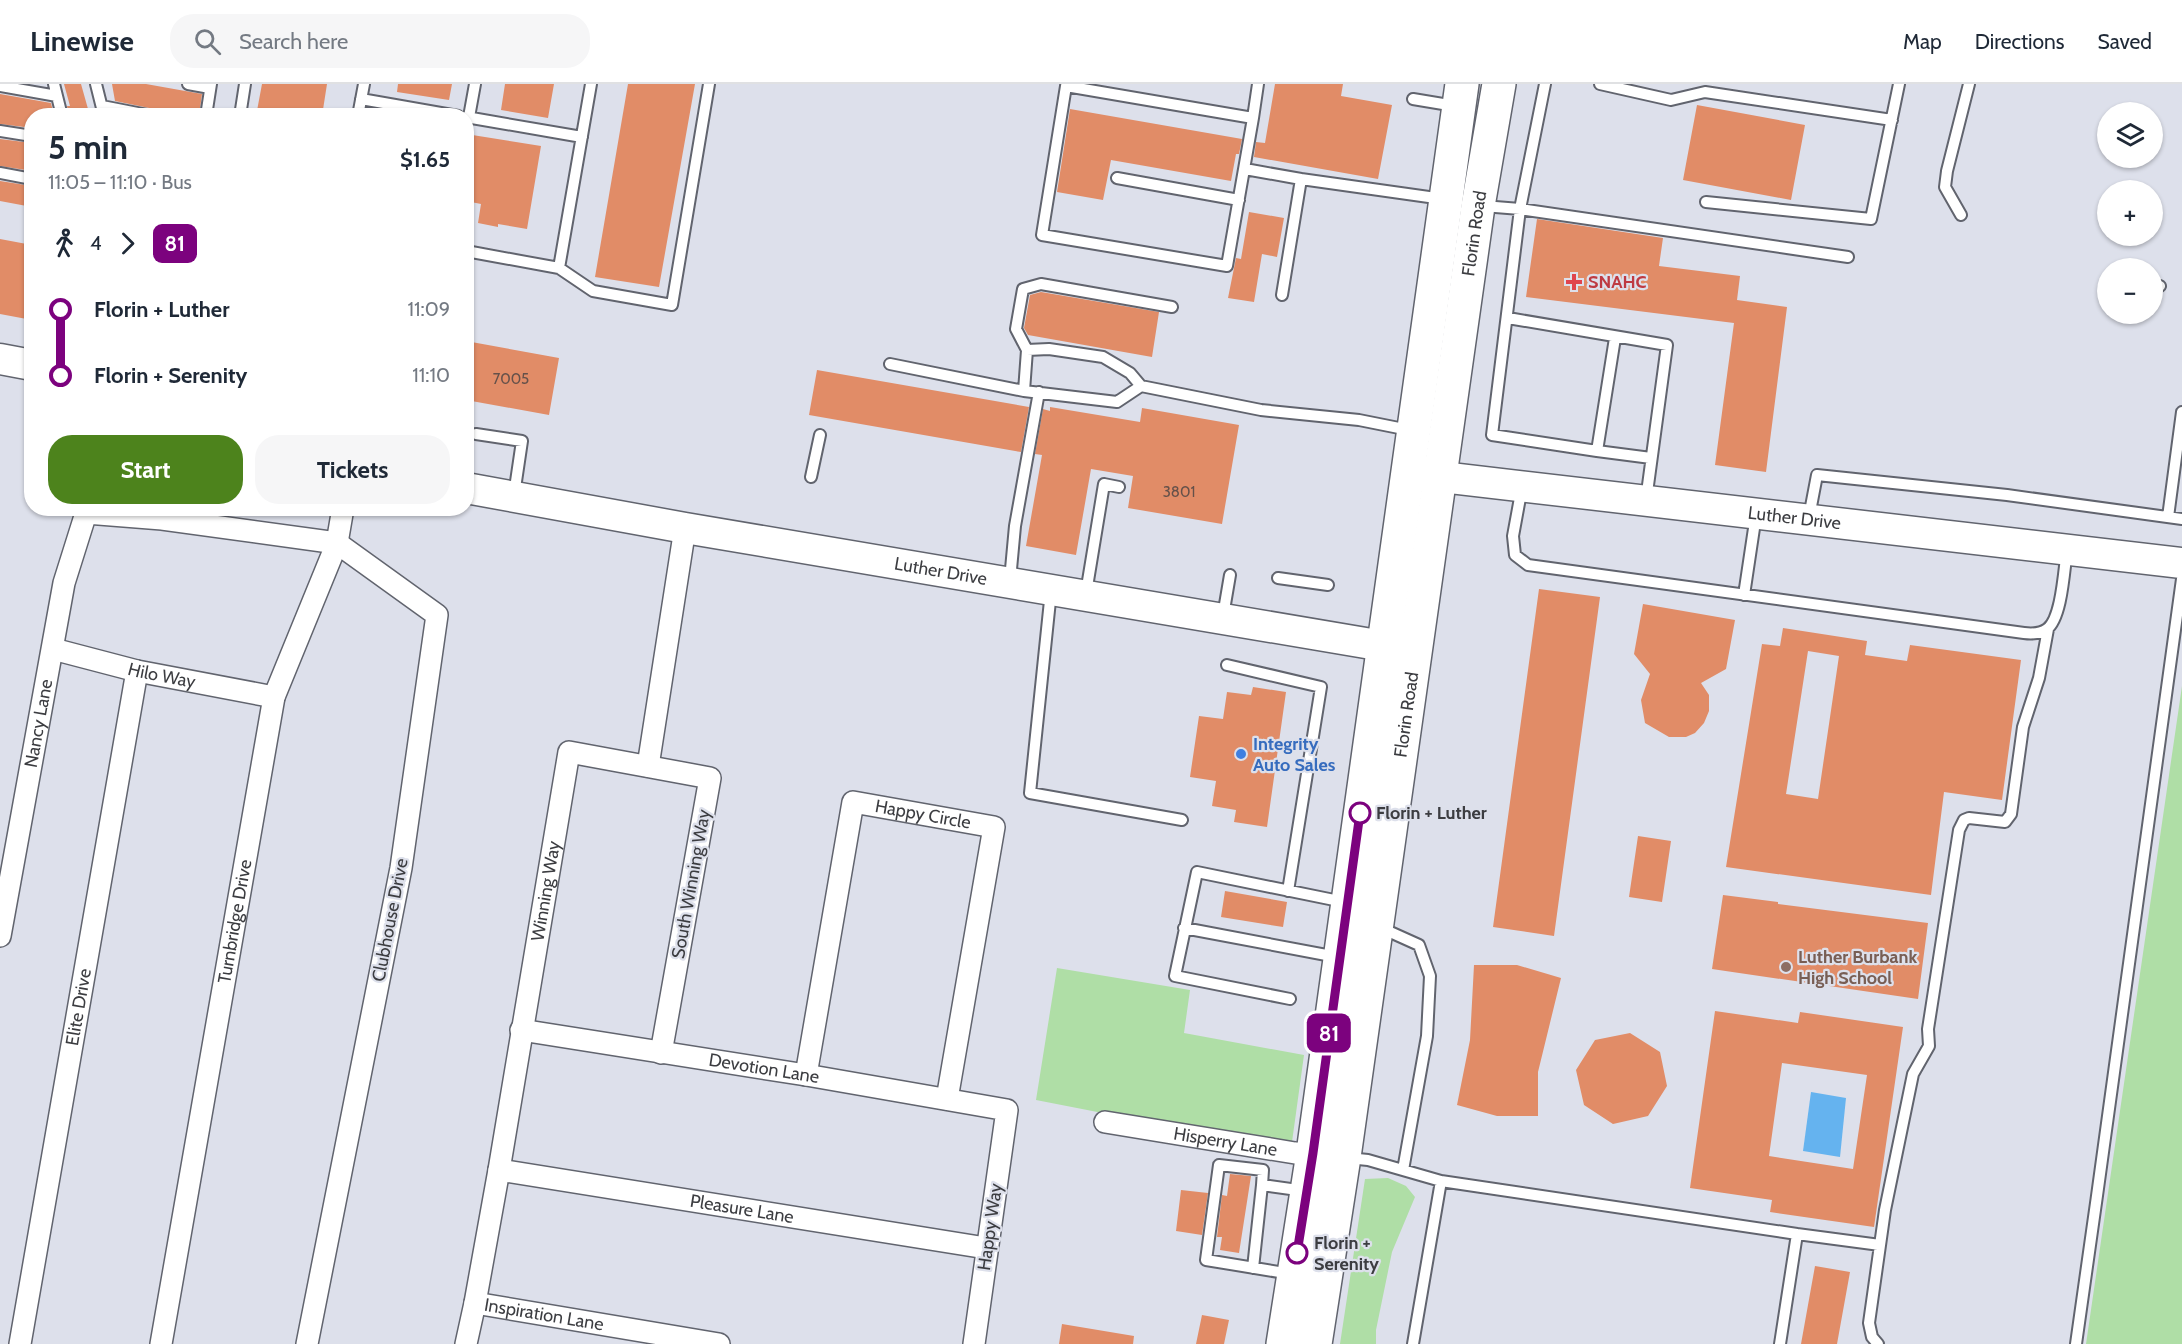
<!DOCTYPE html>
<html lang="en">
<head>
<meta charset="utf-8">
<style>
  :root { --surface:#fff; --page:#f6f6f7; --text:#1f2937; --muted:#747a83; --line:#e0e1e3; --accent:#4d831c }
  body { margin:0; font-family:Cabin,sans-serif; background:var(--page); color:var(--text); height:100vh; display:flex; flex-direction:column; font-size:22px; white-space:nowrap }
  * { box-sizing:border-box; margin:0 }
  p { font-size:20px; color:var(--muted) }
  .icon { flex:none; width:33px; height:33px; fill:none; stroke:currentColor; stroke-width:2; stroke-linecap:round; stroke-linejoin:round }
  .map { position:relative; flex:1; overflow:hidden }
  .panel { position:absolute; left:24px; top:24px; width:450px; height:408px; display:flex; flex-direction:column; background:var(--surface); border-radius:24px; box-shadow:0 2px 4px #0004 }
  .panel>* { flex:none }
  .badge { padding:0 12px; border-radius:9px; font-size:21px; line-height:39px }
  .buttons { position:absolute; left:2097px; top:18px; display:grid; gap:12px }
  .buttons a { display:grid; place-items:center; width:66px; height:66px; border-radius:50%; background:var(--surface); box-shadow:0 2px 4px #0004; font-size:30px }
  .map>.badge { position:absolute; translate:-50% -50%; box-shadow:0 0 0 3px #fff }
  .legs { display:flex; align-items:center; gap:9px; height:66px; padding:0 24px; font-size:20px }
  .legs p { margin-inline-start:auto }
  .head { display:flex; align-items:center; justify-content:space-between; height:102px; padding:0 24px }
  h1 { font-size:33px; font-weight:700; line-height:45px }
  .action { display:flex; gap:12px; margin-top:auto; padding:12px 24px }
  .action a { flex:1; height:69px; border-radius:24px; background:var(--accent); color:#fff; font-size:24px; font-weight:700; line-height:69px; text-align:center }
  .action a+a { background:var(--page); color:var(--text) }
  ul { padding:0 24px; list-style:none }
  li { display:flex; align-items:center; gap:21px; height:66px; font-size:22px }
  li i { display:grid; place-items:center; width:9px; height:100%; margin:0 8px; background:currentColor }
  li i::after { content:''; width:15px; height:15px; margin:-8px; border:4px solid; border-radius:50%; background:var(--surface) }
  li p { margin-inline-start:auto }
  li:first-child i { background:linear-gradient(#0000 50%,currentColor 0) }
  li:last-child i { background:linear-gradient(currentColor 50%,#0000 0) }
  header { display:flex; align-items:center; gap:36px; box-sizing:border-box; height:84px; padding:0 30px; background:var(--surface); border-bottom:2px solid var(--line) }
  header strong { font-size:28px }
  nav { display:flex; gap:33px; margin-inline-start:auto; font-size:21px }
  .search { width:420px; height:54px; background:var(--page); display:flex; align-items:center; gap:15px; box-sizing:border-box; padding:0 21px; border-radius:24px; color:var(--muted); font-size:22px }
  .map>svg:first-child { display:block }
  .green { fill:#afdea6 }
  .water { fill:#65b3ef }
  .building { fill:#e18c67; fill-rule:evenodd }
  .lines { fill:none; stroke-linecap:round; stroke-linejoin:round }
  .lane-casing { stroke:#61646e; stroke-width:14 }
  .street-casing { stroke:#61646e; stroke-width:24 }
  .secondary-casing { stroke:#61646e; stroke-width:33 }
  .primary-casing { stroke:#61646e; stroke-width:36 }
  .lane { stroke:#fff; stroke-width:10 }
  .street { stroke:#fff; stroke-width:21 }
  .secondary { stroke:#fff; stroke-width:30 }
  .primary { stroke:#fff; stroke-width:33 }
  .line-1-casing { stroke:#fff; stroke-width:14 }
  .line-1 { stroke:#7c027e; stroke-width:9 }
  .health-dot { fill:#e0444e; stroke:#dde0eb; stroke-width:2 }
  .shop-dot { fill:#3f7fe0; stroke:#dde0eb; stroke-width:2 }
  .stop-1-dot { fill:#fff; stroke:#7c027e; stroke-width:3 }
  .education-dot { fill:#8d6e63; stroke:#dde0eb; stroke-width:2 }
  .labels { text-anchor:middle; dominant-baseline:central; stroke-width:4.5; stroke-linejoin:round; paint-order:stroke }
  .number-label { font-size:15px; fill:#65514a }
  .street-label { font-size:18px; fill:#3c3d41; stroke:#dde0eb }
  .health-label { font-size:18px; font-weight:bold; fill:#be3a42; stroke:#dde0eb; text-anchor:start }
  .shop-label { font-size:18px; font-weight:bold; fill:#366cbe; stroke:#dde0eb; text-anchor:start }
  .stop-label { font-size:18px; font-weight:bold; fill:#3c3d41; stroke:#dde0eb; text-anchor:start }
  .education-label { font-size:18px; font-weight:bold; fill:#785e54; stroke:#dde0eb; text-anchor:start }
</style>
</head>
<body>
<header>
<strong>Linewise</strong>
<div class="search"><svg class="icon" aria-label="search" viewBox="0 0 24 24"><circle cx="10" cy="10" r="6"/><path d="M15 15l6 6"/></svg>Search here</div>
<nav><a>Map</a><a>Directions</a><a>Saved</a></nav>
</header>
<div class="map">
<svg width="2182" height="1260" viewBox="0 0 2182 1260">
  <rect width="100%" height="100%" fill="#dde0eb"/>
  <!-- green -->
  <path class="green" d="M2182,602v658h-96z
    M1057,884l133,22 -6,43 120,22 -12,87 -169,-25 -87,-17z
    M1388,1094l18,8 9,11 -23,55 -16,78v14h-36l25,-165z"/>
  <!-- water -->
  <path class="water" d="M1811,1008l35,6 -6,59 -37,-6z"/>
  <!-- building -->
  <path class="building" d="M64,0h17l9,32h-21l-2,-10h3z
    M112,0h34l56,10 -3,22h-39l-2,-5 -4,-2 -39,-8z
    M262,0h65l-5,32h-66z
    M398,0h54l-3,16 -52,-8z
    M505,0h49l-6,34 -47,-8z
    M628,0h67l-36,203 -64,-10z
    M1275,0h68l-2,12 51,9 -14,74 -124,-22 2,-15 9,1z
    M0,10l51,9 3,13h-22v12l-32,-4z
    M1697,21l108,20 -14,75 -108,-20z
    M1070,25l172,30 -3,15h-3l-5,27 -120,-21 -8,40 -46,-8z
    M466,50l75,12 -14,83 -29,-5v3l-20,-4 3,-19 -15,-3z
    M0,55l32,4v28l-32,-5z
    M0,97l32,5v21l-32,-6z
    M1249,128l35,6 -7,39 -15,-3 -8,48 -26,-4 8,-40 5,1z
    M1537,135l126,19 -4,28 81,10 -3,24 50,7 -21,165 -51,-7 19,-142 -208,-26z
    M0,155l32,6v75l-32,-6z
    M1041,208l118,20 -7,45 -124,-22 -4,-7 6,-33z
    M466,257l93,17 -10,57 -83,-15z
    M817,286l212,37 -8,45 -212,-37z
    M1050,323l90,15 2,-14 97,17 -17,99 -94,-16 5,-32 -42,-7 -15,86 -50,-9 16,-91 -7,-1 8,-45 7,2z
    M1539,505l61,8 -46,339 -61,-9z
    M1643,520l92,16 -9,49 -25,14 8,12v16l-5,12 -9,10 -9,4h-17l-24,-14 -4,-23 9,-26 -16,-20z
    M1783,544l84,13 -2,14 42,6 3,-16 111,15 -19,140 -58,-8 -13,103 -205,-28 36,-223 18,2zM1808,567l31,5 -21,143 -32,-5z
    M1253,603l33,5 -19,135 -33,-5 2,-12 -24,-4 4,-25 -26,-4 9,-61 24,3 4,-27 24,3z
    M1638,752l33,5 -9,61 -33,-5z
    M1225,807l62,11 -4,25 -62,-10z
    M1723,811l55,7v2l150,19 -10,76 -206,-30z
    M1474,881h43l44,13 -23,94v44h-41l-40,-11 13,-65z
    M1715,927l83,12 2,-11 103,15 -29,200 -104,-15 2,-12 -82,-12zM1782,979l85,12 -14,94 -84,-13z
    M1630,949l30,19 7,34 -19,30 -35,8 -29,-19 -8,-35 19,-30z
    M1230,1090l21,2 -12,77 -19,-3 2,-13h-5l5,-42 5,1z
    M1181,1106l27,3 -6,42 -26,-4z
    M1815,1182l35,6 -13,72h-36z
    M1202,1231l27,5 -5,24h-28z
    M1062,1240l72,12 -1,8h-74z"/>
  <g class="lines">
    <!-- lane casing -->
    <g class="lane-casing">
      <path id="lane" d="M54,0l8,32
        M96,0l8,32
        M188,0l22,4
        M1545,0l-25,125 -28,226 105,16
        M1600,0l71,16 34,-8 187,28
        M0,2l57,10
        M361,15l97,17
        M1413,15l42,7
        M102,22l51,10
        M206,32l5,-32
        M240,32l5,-32
        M358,32l6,-32
        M466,33l116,20
        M469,33l6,-33
        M1253,34l-26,148 -185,-31 24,-149 187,32 5,-34
        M0,47l32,5
        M1245,85l56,10 -19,116
        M0,89l32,6
        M1117,94l122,22
        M1301,95l142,20
        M1706,118l165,17 28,-135
        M1483,122l37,3 328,48
        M1961,131l-16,-28 2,-16 22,-87
        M466,167l93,17 34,23 79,14 37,-221
        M559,184l32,-184
        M2152,200l8,2
        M1508,234l159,27 -21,155
        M1615,254l-18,113 54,7
        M1027,266l-11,-21 7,-40 18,-5 131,23
        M890,280l134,27
        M1141,302l-24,16 -93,-11 3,-41 22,-1 54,8 27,16 11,13 120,24 98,10 50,10
        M476,350l46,7 -8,54
        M811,393l9,-42
        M1522,403l-9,49 2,19 13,10 496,68c8,1 16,1 23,-4 15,-11 17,-60 20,-79
        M1809,433l8,-42 190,20 175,24
        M2168,433l14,-105
        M1278,494l50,7
        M1010,496l5,-54 24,-134
        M1051,507l-21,202 152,27
        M1086,509l18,-109 15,3
        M1744,511l12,-80
        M1223,532l7,-41
        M1227,581l94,22 -33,204
        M1379,843l40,18 11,31 -3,60 -24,134
        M1184,844l153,29
        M1290,915l-115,-23 22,-104 147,30
        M1348,1074l20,2 73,21 356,53 -17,110
        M1797,1150l83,11
        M1253,1184l9,-83
        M1291,1190l-85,-14 13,-95 44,5 -1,15 43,6
        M1413,1260l28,-163
        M1878,1260l-6,-7 -3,-14 16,-113 28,-136 16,-28 -1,-17 31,-199 5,-10 5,-2 36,4 6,-8 12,-87 16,-49 9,-49
        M2076,1260c37,-255 69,-511 106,-765"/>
    </g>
    <!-- street casing -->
    <g class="street-casing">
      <g id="street">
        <path id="s1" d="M53,565l84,22 137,26"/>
        <path d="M648,682l37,-238"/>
        <path id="s2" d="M0,852l64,-353 22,-70 76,6 175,24 100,72 -36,253 -94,476"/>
        <path id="s3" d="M521,946l285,45 201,35 -33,234"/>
        <path id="s4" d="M806,991l47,-273 141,25 -47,272"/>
        <path id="s5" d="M1105,1038l190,31 29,1"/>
        <path id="s6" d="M499,1086l487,78"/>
        <path id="s7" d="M475,1219l244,41"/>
        <path id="s8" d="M20,1260l117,-673"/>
        <path id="s9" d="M161,1260l113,-647 63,-154 6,-35"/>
        <path id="s10" d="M466,1260l9,-41 24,-133 70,-418 141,26 -49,275"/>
      </g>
    </g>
    <!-- secondary casing -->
    <g class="secondary-casing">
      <g id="secondary">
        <path d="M0,275l32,6"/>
        <path id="s11" d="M1416,390l766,89"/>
        <path id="s12" d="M466,404l219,40 722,122"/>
      </g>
    </g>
    <!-- primary casing -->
    <g class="primary-casing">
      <g id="primary">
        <path d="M1283,1260l30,-191 149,-1069"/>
        <path id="s13" d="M1315,1260l29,-187 134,-951 21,-122"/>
      </g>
    </g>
    <!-- lane -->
    <use href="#lane" class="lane"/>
    <!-- street -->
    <use href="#street" class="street"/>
    <!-- secondary -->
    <use href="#secondary" class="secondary"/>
    <!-- primary -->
    <use href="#primary" class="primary"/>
  </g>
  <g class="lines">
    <!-- line-1 casing -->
    <g class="line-1-casing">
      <path id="line-1" d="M1297,1169l16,-100 47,-340"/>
    </g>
    <!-- line-1 -->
    <use href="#line-1" class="line-1"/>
  </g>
  <!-- markers -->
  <path class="health-dot" d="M1571 189h6v6h6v6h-6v6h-6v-6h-6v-6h6z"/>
  <circle class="shop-dot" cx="1241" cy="670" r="6"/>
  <g class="stop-1-dot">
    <circle cx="1360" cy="729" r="10"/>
    <circle cx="1297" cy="1169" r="10"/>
  </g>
  <circle class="education-dot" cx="1786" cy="883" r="6"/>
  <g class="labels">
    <!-- number labels -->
    <g class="number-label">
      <text x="511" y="295">7005</text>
      <text x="1179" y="408">3801</text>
    </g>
    <!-- street labels -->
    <g class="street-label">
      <text stroke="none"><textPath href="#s13" startOffset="1122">Florin Road</textPath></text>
      <text stroke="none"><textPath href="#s11" startOffset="381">Luther Drive</textPath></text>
      <text stroke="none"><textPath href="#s12" startOffset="482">Luther Drive</textPath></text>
      <text stroke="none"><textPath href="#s1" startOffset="112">Hilo Way</textPath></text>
      <text stroke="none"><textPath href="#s13" startOffset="636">Florin Road</textPath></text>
      <text stroke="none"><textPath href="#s2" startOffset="216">Nancy Lane</textPath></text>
      <text stroke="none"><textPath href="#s4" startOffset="348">Happy Circle</textPath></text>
      <text transform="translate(691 800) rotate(-80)">South Winning Way</text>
      <text stroke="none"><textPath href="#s10" startOffset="460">Winning Way</textPath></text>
      <text transform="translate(390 836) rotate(-79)">Clubhouse Drive</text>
      <text stroke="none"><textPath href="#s9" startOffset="429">Turnbridge Drive</textPath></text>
      <text stroke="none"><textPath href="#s8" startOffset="342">Elite Drive</textPath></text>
      <text stroke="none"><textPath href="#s3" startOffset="246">Devotion Lane</textPath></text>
      <text stroke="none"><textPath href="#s5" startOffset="122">Hisperry Lane</textPath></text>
      <text stroke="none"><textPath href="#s6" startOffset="246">Pleasure Lane</textPath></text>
      <text transform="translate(990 1143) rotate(-82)">Happy Way</text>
      <text stroke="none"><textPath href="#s7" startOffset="70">Inspiration Lane</textPath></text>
    </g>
    <!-- health labels -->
    <g class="health-label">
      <text x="1588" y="198">SNAHC</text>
    </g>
    <!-- shop labels -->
    <g class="shop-label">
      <text x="1253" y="660">Integrity<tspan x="1253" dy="21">Auto Sales</tspan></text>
    </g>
    <!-- stop labels -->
    <g class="stop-label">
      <text x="1376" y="729">Florin + Luther</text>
      <text x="1314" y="1159">Florin +<tspan x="1314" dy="21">Serenity</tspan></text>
    </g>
    <!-- education labels -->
    <g class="education-label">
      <text x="1798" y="873">Luther Burbank<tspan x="1798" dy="21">High School</tspan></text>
    </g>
  </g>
</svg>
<div class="buttons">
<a><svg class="icon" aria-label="layers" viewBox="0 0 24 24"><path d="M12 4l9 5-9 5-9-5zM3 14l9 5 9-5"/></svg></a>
<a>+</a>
<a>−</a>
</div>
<b class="badge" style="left:1329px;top:949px;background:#7c027e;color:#fff">81</b>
<section class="panel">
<div class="head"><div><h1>5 min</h1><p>11:05 – 11:10 · Bus</p></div><b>$1.65</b></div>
<div class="legs"><svg class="icon" aria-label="walk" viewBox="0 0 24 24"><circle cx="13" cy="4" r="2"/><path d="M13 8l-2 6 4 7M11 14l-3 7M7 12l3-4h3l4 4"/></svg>4<svg class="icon" aria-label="forward" viewBox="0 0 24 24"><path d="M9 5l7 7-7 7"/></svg><b class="badge" style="background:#7c027e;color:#fff">81</b></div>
<ul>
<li><i style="color:#7c027e"></i><b>Florin + Luther</b><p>11:09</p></li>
<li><i style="color:#7c027e"></i><b>Florin + Serenity</b><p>11:10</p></li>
</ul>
<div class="action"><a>Start</a><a>Tickets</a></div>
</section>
</div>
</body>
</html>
